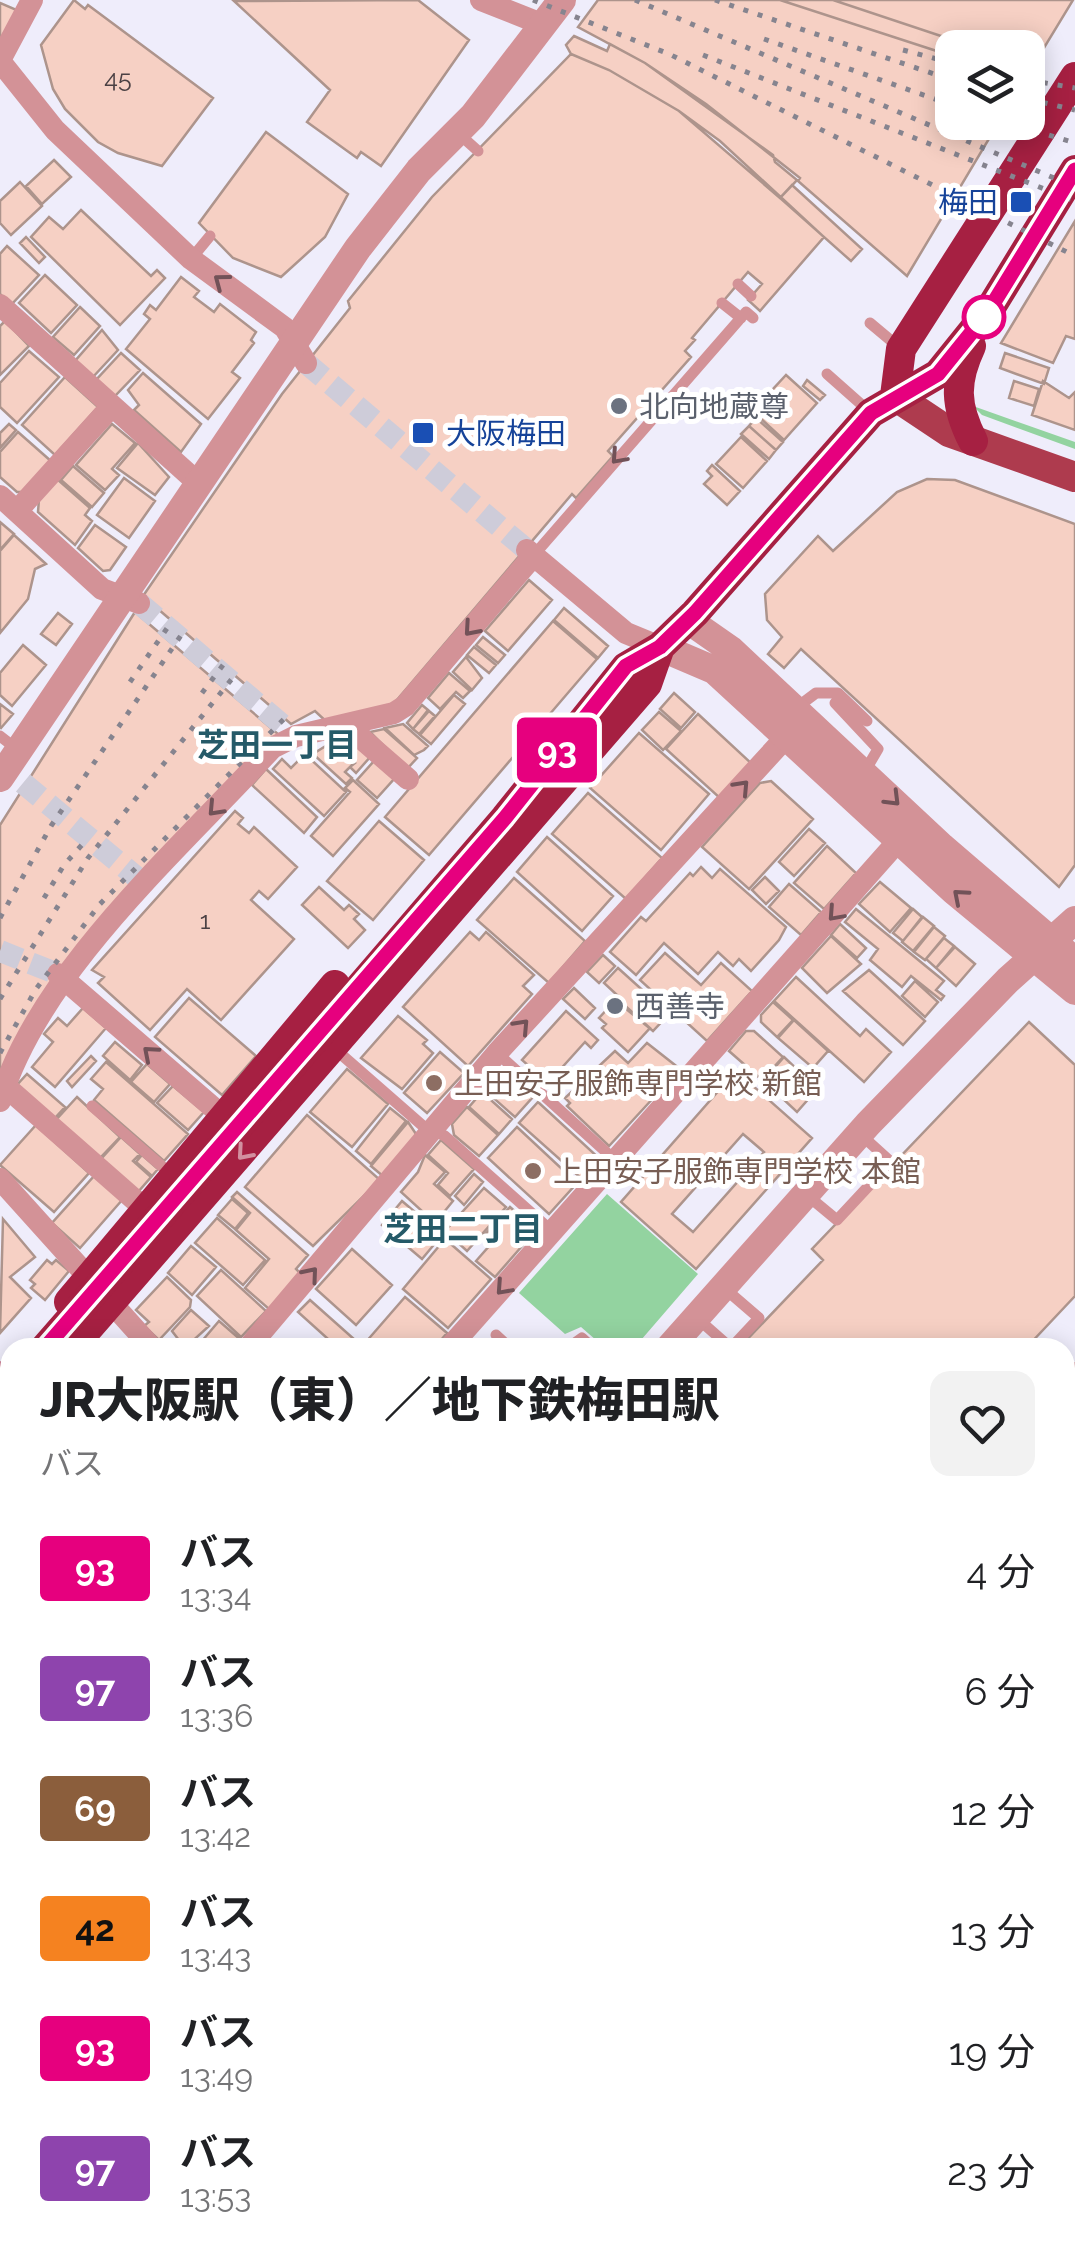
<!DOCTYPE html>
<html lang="ja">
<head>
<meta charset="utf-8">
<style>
  :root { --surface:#fff; --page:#f2f2f2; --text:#202124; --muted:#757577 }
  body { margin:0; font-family:Raleway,"Noto Sans JP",sans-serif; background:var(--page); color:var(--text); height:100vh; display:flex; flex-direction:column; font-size:38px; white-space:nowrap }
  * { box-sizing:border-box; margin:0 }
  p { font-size:32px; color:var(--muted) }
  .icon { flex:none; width:55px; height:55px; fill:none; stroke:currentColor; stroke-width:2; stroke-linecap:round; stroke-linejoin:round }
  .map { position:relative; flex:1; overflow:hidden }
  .drawer { position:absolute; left:0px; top:1338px; width:1075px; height:912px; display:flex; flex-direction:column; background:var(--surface); border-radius:30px 30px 0 0; box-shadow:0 5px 25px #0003 }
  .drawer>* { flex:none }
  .badge { padding:0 20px; border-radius:8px; font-size:35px; line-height:65px }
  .controls { position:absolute; left:935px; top:30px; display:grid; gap:20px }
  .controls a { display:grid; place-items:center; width:110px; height:110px; border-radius:20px; background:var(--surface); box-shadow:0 5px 25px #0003; font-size:50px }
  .map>.badge { position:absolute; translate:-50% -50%; box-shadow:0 0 0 5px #fff }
  .round { display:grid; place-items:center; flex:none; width:105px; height:105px; border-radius:20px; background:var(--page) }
  .head { display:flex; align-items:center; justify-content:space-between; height:170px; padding:0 40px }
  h1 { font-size:48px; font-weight:800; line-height:75px }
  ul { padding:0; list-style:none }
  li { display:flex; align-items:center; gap:30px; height:120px; padding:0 40px }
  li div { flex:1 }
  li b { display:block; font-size:38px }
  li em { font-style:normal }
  li .badge { min-width:110px; font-weight:700; text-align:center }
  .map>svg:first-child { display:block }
  .green { fill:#93d3a0 }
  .building { fill:#f6d0c4; stroke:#ad948c; stroke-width:2.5; fill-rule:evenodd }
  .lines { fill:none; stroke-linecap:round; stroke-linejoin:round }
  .minor-tunnel { stroke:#ceccd9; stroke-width:22; stroke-dasharray:22 11; stroke-linecap:butt }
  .service { stroke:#d39297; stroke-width:11 }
  .minor { stroke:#d39297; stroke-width:22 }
  .tertiary { stroke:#d39297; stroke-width:28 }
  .primary { stroke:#ae3b4e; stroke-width:30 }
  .trunk { stroke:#a62042; stroke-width:30 }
  .rail { stroke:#86848f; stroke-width:5; stroke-dasharray:5 10; stroke-linecap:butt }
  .trunk-bridge { stroke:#a62042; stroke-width:30 }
  .oneway { stroke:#725258 }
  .oneway2 { stroke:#d290a0 }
  .line-casing { stroke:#fff; stroke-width:22 }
  .line { stroke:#e6007e; stroke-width:15 }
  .transit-dot { fill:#1a4fb4; stroke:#fff; stroke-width:4 }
  .stop-dot { fill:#fff; stroke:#e6007e; stroke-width:5 }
  .worship-dot { fill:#6b7280; stroke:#fff; stroke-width:4 }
  .education-dot { fill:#8d6e63; stroke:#fff; stroke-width:4 }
  .labels { text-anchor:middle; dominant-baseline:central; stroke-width:10; stroke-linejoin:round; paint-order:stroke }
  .number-label { font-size:25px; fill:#4b4144 }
  .transit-label { font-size:30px; fill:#164399; stroke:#fff; text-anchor:end }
  .worship-label { font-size:30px; fill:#5b616d; stroke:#fff; text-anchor:start }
  .education-label { font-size:30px; fill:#785e54; stroke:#fff; text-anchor:start }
  .neighbourhood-label { font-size:32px; font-weight:bold; fill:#255a68; stroke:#fff }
</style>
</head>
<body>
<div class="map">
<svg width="1075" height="2249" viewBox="0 0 1075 2249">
  <rect width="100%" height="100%" fill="#efedfb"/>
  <!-- green -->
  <path class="green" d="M973,406l102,36v7l-93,-34z
    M607,1194l91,80 -63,73h-31l-23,-20 -16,7 -46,-41z
    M1075,1477v296l-10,-23v-262z"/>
  <!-- building -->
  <path class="building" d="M74,0l11,9 3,-4 125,93 -51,68 -44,-13 -20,-11 -33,-33 -12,-20 -12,-44z
    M418,0l51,40 -88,126 -20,-14 -4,6 -50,-36 23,-32 -96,-89z
    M598,0h182l172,56v66h47l-92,154 -109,-95 2,-3 -94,-74 -61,-41 -67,-36z
    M780,0h53l144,48h-25v8z
    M833,0h240l-40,66 -5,-2v-16h-51z
    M0,3l19,8 -19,30z
    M574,36l33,15 3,-7 35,19 128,92 2,7 22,18 -17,18 -101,-87 -70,-41 -38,-16 -5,-9z
    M571,54l38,16 70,41 41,30 104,96 -64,74 -12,-11 14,-16 -14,-12 -56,66 3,2 -10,11 6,6 -83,94 5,5 -37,42 -4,-4 -182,214 -61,16 -14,-13 -24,13 -148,-128 139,-202 68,-86 -2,-7 84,-104z
    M266,132l82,62 -23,43 -44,40 -48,-19 -34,-35z
    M54,160l17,17 -29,27 -16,-18z
    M20,182l22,24 -31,29 -11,-12v-22z
    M792,185l70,64 -11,12 -71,-63z
    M81,210l70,66 6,-6 8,8 -45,47 -89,-88 18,-20 14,12z
    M1075,221v118l-9,-3 -13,27 -52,-20z
    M26,237l19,20 -6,6 -19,-20z
    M7,246l32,29 -28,30 -11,-11v-40z
    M45,275l32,30 -26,28 -32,-30z
    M181,277l18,14 -5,6 20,15 6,-8 36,28 -5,8 3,3 -22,29 8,6 -32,41 -82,-70 24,-30 -6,-5 6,-9 6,5z
    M80,307l20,19 -26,29 -21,-18z
    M5,321l24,25 -29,29v-49z
    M102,330l16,20 -26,28 -17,-17z
    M29,351l30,26 -42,46 -17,-16v-24z
    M121,353l19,17 -26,27 -18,-17z
    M1005,353l44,15 -5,16 -44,-16z
    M143,373l58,51 -20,28 -47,-42 5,-5 -11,-15z
    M786,375l31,28 -33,37 -26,-24 7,-8 -5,-5z
    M65,377l33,30 -43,48 -33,-30z
    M807,380l18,15 -5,5 -17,-14z
    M1014,381l25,8 -5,17 -25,-8z
    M1043,381l26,17 6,-6v38l-43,-15z
    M756,418l27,24 -7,8 -27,-24z
    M9,424l7,6 -16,18v-15z
    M112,424l23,19 -23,26 7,6 -14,15 -29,-25z
    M749,426l27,24 -7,9 -28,-25z
    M18,432l34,30 -25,30h-10l-17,-15v-25z
    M741,437l26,24 -24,27 -27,-24z
    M138,443l31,34 -14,18 -38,-27z
    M712,465l28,26 -13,14 -23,-21 8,-8 -5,-5z
    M73,466l31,27 -12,14 -31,-27z
    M124,478l31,23 -26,37 -32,-23z
    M57,479l33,29 -5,7 7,6 -17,24 -37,-33 1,-13z
    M927,479l28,1 120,44v341l-16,22 -258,-238 -17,19 -16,-14 14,-17 -15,-17 -2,-26 53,-58 15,15 64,-59z
    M0,522l14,12 -14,16z
    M95,525l31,22 -16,23 -7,1 -25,-23z
    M14,535l32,29 -11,5 -7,30 -28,34v-82z
    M529,580l23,20 -44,51 -23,-20z
    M564,608l44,38 -10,12 -44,-38z
    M135,612l143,122 -213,229 -65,123v-261z
    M58,613l14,11 -16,21 -15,-11z
    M553,621l44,38 -168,196 -44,-38z
    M483,637l22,18 -7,8 -22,-18z
    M23,645l23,20 -34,41 -12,-11v-22z
    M474,647l22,18 -7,8 -22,-18z
    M466,657l16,21 -10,12 -19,-18z
    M449,673l21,18 -7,7 -7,-6 -16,17 -12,-11z
    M674,693l21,19 -14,16 -21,-19z
    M454,695l11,9 -34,40 -11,-9z
    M0,704l13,10 -12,14 -1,-1z
    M422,705l6,5 -15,19 -6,-6z
    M429,711l6,5 -16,18 -6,-5z
    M659,712l22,19 -18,19 -21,-20z
    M698,714l54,50 -31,35 -55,-50z
    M403,724l25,22 -4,4 -10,5 -29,-27z
    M384,729l33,29 -10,11 -37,-37z
    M639,733l70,61 -48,56 -71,-62z
    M350,737l21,19 -15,17 -6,-6 5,-4 -23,-21z
    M332,742l22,21 -9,9 7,6 -6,6 -33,-30z
    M305,754l41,38 -22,24 -51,-47 9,-10 9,9z
    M374,761l20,18 -17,19 -20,-18z
    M266,769l51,48 -13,16 -52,-48z
    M353,780l26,24 -46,52 -22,-20 39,-44 -5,-4z
    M771,781l42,38 -64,70 -47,-42 58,-64z
    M588,793l74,65 -36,41 -74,-65z
    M235,811l8,7 -5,6 11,9 5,-6 43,40 -29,32 -9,-8 -8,9 43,39 -73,81 -34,-31 -37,41 -52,-47 6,-6 -12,-7z
    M379,821l45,39 -51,60 -46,-39z
    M809,829l16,14 -31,33 -15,-14z
    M547,837l66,59 -31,35 -65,-59z
    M827,846l29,27 -32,36 -30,-26z
    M701,867l11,11 8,-9 66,58 -7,13 -28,31 -12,-12 -6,7 -15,-14 -20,22 -34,-31 -28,32 -26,-23 31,-35 5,4 44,-48 3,3z
    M765,877l14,14 -13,13 -14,-14z
    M514,878l71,63 -36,42 -72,-63z
    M880,882l31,26 -21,24 -31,-28z
    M789,884l32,28 -20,23 -32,-28z
    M319,887l25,23 5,-5 10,9 -5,5 11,11 -17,18 -46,-43z
    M856,909l88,72 -8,9 8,6 -3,4 -30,-24 -9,11 -32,-27 8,-11 -33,-27z
    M913,909l9,8 -19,24 -10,-8z
    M923,917l11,9 -21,25 -11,-9z
    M840,924l26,24 -9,10 -26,-23z
    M934,927l11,9 -20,24 -11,-8z
    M470,932l9,8 7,-8 48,43 -11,11 9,8 -64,72 -65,-59z
    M831,936l30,28 -34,29 -25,-25z
    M944,938l10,8 -18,22 -10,-9z
    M955,947l20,17 -19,22 -20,-18z
    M665,953l36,32 20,-22 31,28 -45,50 -67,-61z
    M603,955l12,11 -16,17 -12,-11z
    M618,968l51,46 -16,17 -39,-32 3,-4 -13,-12z
    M869,970l56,51 -22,24 -60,-54z
    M796,977l64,59 6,-7 25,23 -27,30 -90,-81z
    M915,981l23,21 -13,15 -23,-21z
    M574,988l21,20 -10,11 -22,-20z
    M189,998l67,58 -34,39 -67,-58z
    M773,1002l20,18 -16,17 -16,-15v-7z
    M622,1003l28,25 -22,24 -26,-24 4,-4 -7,-6 12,-13 5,5z
    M83,1008l23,20 -51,59 -23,-20 21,-25 -9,-8 14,-16 9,8z
    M566,1011l32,29 -7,8 -6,-6 -37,41 -26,-23z
    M398,1016l29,24 -4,4 10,9 -31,36 -41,-31z
    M794,1020l34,31 -15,17 -35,-30z
    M1029,1022l46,43v231l-49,52h-287l84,-88 -11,-11z
    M746,1031h8l29,26 -21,23 -33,-29z
    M115,1042l27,23 -12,15 -27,-24z
    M647,1043l33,26 -71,77 -42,-40 3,-3 -5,-5 50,-47 13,12z
    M440,1052l24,21 -37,40 -23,-20z
    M91,1056l5,5 -24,26 -5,-6z
    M784,1057l19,18 -21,23 -19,-17z
    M106,1062l82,72 -24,27 -70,-61 9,-11 -12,-10z
    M147,1064l23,20 -16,18 -23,-20z
    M498,1066l34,32 -17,19 -35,-31z
    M347,1069l41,35 -36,43 -42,-35z
    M736,1071l76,67 -116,131 -75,-67zM743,1134l21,18 -71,80 -21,-18z
    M27,1074l38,33 -11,12 -38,-33z
    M803,1075l15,13 -21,24 -15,-14z
    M173,1086l31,26 -16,18 -31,-27z
    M482,1092l30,27 -13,15 -30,-27z
    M77,1097l43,40 -20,21 -45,-37z
    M538,1102l63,58 -18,20 -64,-57z
    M467,1107l31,28 -19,21 -25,-21 -2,-11z
    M390,1108l16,13 -35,43 -15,-13z
    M307,1115l73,65 -67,66 -68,-59z
    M408,1122l10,15 -34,40 -13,-11z
    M36,1125l53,48 -35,39 -54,-47z
    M517,1127l60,56 -28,31 -61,-56z
    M121,1137l19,17 -7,7 18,16 -13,15 -37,-33z
    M441,1140l33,29 -24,27 -12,-11 10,-12 -20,-18z
    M142,1155l16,14 -6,7 -16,-14z
    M425,1155l20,17 -11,12 19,17 -18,22 -34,-31 17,-20z
    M474,1174l9,8 -19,23 -9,-9z
    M95,1175l28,24 -43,49 -28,-25z
    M484,1188l22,19 -39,44 -22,-20z
    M237,1192l71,63 -12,14 4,4 -31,36 -24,-21 24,-29 -33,-29 14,-17 -18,-16z
    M232,1199l16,14 -13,16 -17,-14z
    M402,1201l40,34 -20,24 -40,-34z
    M510,1207l26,23 -41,47 -19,-16 14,-16 -8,-7z
    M217,1218l48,42 -22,25 -48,-42z
    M3,1219l32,38 -25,20 21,21 -31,35z
    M445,1239l46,40 -43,49 -45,-39z
    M191,1246l25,21 -24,28 -24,-22z
    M352,1249l40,36 -36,40 -40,-36z
    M47,1260l5,4 4,-4 13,11 -24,29 -14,-12 4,-4 -5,-4z
    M221,1270l45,41 -25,26 -44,-41z
    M167,1277l24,23 -1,7 -31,33 -15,-14 5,-4 -13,-12z
    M405,1297l42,36 -13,15h-63l-6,-5z
    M310,1300l54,48h-26l-40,-36z
    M191,1310l18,16 -24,22 -13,-17z
    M219,1321l23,20 -5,7h-41z
    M1065,1394l10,9v25l-10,-10z
    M1065,1527l10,10v223l-10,-23v-54l6,-2 -1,-33 -5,5z
    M2,1957l8,17v66l-10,4z
    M1065,2050l10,9 -1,15 -9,-8z
    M10,2195v22l-2,2 -8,-10v-11z
    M7,2230l3,10h11l8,6 -2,3h-10l-16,-11z
    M158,2240h17l4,9h-26l-3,-5z
    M418,2240h55l-10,9h-49l-3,-3z
    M639,2240h22l9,9h-40z
    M742,2240h10l6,7 -26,2z
    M768,2240h18l-8,9h-19z
    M795,2240h21l10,9h-21z
    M896,2240h13l11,9h-31z
    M951,2240h83l11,9h-101z"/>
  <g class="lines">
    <!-- minor-tunnel -->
    <path class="minor-tunnel" d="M306,363l221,187
      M139,603l147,125
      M23,783l118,98
      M0,951l58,23"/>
    <!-- service -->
    <path class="service" d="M458,133l20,18
      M191,259l19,-23
      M738,284l13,12
      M722,303l19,15
      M870,323l31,26
      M827,374l44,39
      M534,555l212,-243 7,6
      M835,703l43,46 -13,22
      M796,708l20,-15h22l29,28
      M0,736l18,14
      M335,1049l88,77 22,10 108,96
      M497,1053l119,108
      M92,1106l80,69
      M808,1196l29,24 54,-58 -32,-29
      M723,1287l36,31 -28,30
      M697,1318l34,30
      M496,1335l14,13
      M568,1348l14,-10 11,10
      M1065,1998l10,-9"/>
    <!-- minor -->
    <path class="minor" d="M481,0l63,25
      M0,60l32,-60
      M0,61l55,69 136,129 94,69 21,35
      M0,305l197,177
      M0,496l102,93 37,14
      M17,511l94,-104
      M527,550l99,83 34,14
      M354,724l8,15 46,40
      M58,974l166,143
      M5,1086l139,122
      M0,1101c40,-131 181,-253 272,-353l24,-12 98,-23 11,-7 129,-151
      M0,1179l152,169
      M248,1348l249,-295 291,-318
      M449,1348l450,-508
      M1065,1383l10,-10
      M1065,1439l10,-11
      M0,1926l10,23
      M0,2053l10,-2
      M0,2189l10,-3
      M140,2240l4,9
      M41,2249l8,-9
      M611,2249l8,-9"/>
    <!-- tertiary -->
    <path class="tertiary" d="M688,620l43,30 211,197 133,114
      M660,647l54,23 240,221 121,100
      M0,778l358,-530 61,-78 54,-54 89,-116
      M669,1348l199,-224 140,-144 67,-60
      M1065,1847l10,-4
      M1065,1914l10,-4
      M1065,2033l10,-11
      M1065,2238l10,8
      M689,2240l9,9
      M876,2249l8,-9"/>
    <!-- primary -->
    <path class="primary" d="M895,396l54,36 126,45"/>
    <!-- trunk -->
    <path class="trunk" d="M971,346c-17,36 -16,60 2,95
      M895,396l6,-47 174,-272
      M329,1023l176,-205 121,-151 34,-20 35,-34 176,-200 67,-39 50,-62 87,-142
      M69,1302l266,-317
      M71,1348l576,-664 13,-37
      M0,1385l10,-12
      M0,1425l10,-11
      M0,1523l10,6
      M0,1586l10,25
      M283,2240l6,9"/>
    <!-- rail -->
    <path class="rail" d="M533,0l136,54 406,202
      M635,0l419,178
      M715,0l237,80
      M764,39l188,66
      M903,50l49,13
      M703,55l372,146
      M1028,80l47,8
      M1028,99l47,11
      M1006,122l69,21
      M130,682l42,-61
      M202,693l21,-28
      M44,898l20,-33 24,-27
      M0,918l51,-92 133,-195
      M0,999l88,-141 147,-183
      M0,1053l36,-64 64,-85 185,-186
      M0,1729l10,32
      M0,1798l10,22
      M0,1866l10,23
      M0,1895l10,24
      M156,2240l5,9
      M186,2240l4,9
      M205,2240l4,9
      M233,2240l4,9"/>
    <!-- trunk-bridge -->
    <path class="trunk-bridge" d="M45,1348l284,-325
      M10,1436v57"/>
  </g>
  <!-- one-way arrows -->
  <defs><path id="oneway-chevron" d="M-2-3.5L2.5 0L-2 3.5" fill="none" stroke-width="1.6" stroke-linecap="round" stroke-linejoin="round" transform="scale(2.5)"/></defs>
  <g class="oneway">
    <use href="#oneway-chevron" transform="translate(221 281) rotate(-143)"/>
    <use href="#oneway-chevron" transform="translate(618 457) rotate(132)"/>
    <use href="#oneway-chevron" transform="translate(471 629) rotate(131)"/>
    <use href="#oneway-chevron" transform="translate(742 787) rotate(-47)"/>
    <use href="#oneway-chevron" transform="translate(893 799) rotate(45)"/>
    <use href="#oneway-chevron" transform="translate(215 809) rotate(133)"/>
    <use href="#oneway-chevron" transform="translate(960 896) rotate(-139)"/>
    <use href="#oneway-chevron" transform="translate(835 914) rotate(132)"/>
    <use href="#oneway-chevron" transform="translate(522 1026) rotate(-47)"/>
    <use href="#oneway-chevron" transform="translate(150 1053) rotate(-139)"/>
    <use href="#oneway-chevron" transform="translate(311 1274) rotate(-50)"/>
    <use href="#oneway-chevron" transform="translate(503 1288) rotate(132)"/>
  </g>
  <use class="oneway2" href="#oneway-chevron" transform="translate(244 1153) rotate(131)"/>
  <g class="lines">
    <!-- line casing -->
    <g class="line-casing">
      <path id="line" d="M45,1348l460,-530 121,-152 34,-19 35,-34 176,-200 67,-39 50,-62 87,-142"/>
    </g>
    <!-- line -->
    <use href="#line" class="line"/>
  </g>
  <!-- markers -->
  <g class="transit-dot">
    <rect x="1009" y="190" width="24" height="24" rx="5"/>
    <rect x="411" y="421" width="24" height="24" rx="5"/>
  </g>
  <circle class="stop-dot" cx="984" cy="317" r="20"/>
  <g class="worship-dot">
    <circle cx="619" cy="406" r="10"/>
    <circle cx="615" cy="1006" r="10"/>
  </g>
  <g class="education-dot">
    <circle cx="434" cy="1083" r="10"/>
    <circle cx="533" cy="1171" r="10"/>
  </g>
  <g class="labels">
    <!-- number labels -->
    <g class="number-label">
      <text x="118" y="78">45</text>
      <text x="205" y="920">1</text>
    </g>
    <!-- transit labels -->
    <g class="transit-label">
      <text x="998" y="202">梅田</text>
      <text x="446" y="433" text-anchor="start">大阪梅田</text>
    </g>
    <!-- worship labels -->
    <g class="worship-label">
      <text x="639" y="406">北向地蔵尊</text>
      <text x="635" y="1006">西善寺</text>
    </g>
    <!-- education labels -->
    <g class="education-label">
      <text x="454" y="1083">上田安子服飾専門学校 新館</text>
      <text x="553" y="1171">上田安子服飾専門学校 本館</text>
    </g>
    <!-- neighbourhood labels -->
    <g class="neighbourhood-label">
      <text x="277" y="744">芝田一丁目</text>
      <text x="463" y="1228">芝田二丁目</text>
    </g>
  </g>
</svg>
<div class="controls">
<a><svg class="icon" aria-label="layers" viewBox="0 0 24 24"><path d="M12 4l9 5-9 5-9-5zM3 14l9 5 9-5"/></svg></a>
</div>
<b class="badge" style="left:557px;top:750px;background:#e6007e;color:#fff">93</b>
<section class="drawer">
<div class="head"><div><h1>JR大阪駅（東）／地下鉄梅田駅</h1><p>バス</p></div><a class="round"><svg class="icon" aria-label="heart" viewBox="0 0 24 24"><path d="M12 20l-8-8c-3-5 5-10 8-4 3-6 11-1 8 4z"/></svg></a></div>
<ul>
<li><span class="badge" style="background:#e6007e;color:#fff">93</span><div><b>バス</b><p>13:34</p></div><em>4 分</em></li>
<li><span class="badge" style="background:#8e44ad;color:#fff">97</span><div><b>バス</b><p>13:36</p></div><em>6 分</em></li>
<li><span class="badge" style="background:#8b5e3c;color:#fff">69</span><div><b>バス</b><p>13:42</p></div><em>12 分</em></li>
<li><span class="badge" style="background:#f58220;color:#111">42</span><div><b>バス</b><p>13:43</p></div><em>13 分</em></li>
<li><span class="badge" style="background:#e6007e;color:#fff">93</span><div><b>バス</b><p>13:49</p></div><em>19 分</em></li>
<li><span class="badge" style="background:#8e44ad;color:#fff">97</span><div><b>バス</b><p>13:53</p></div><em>23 分</em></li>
</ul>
</section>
</div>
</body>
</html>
